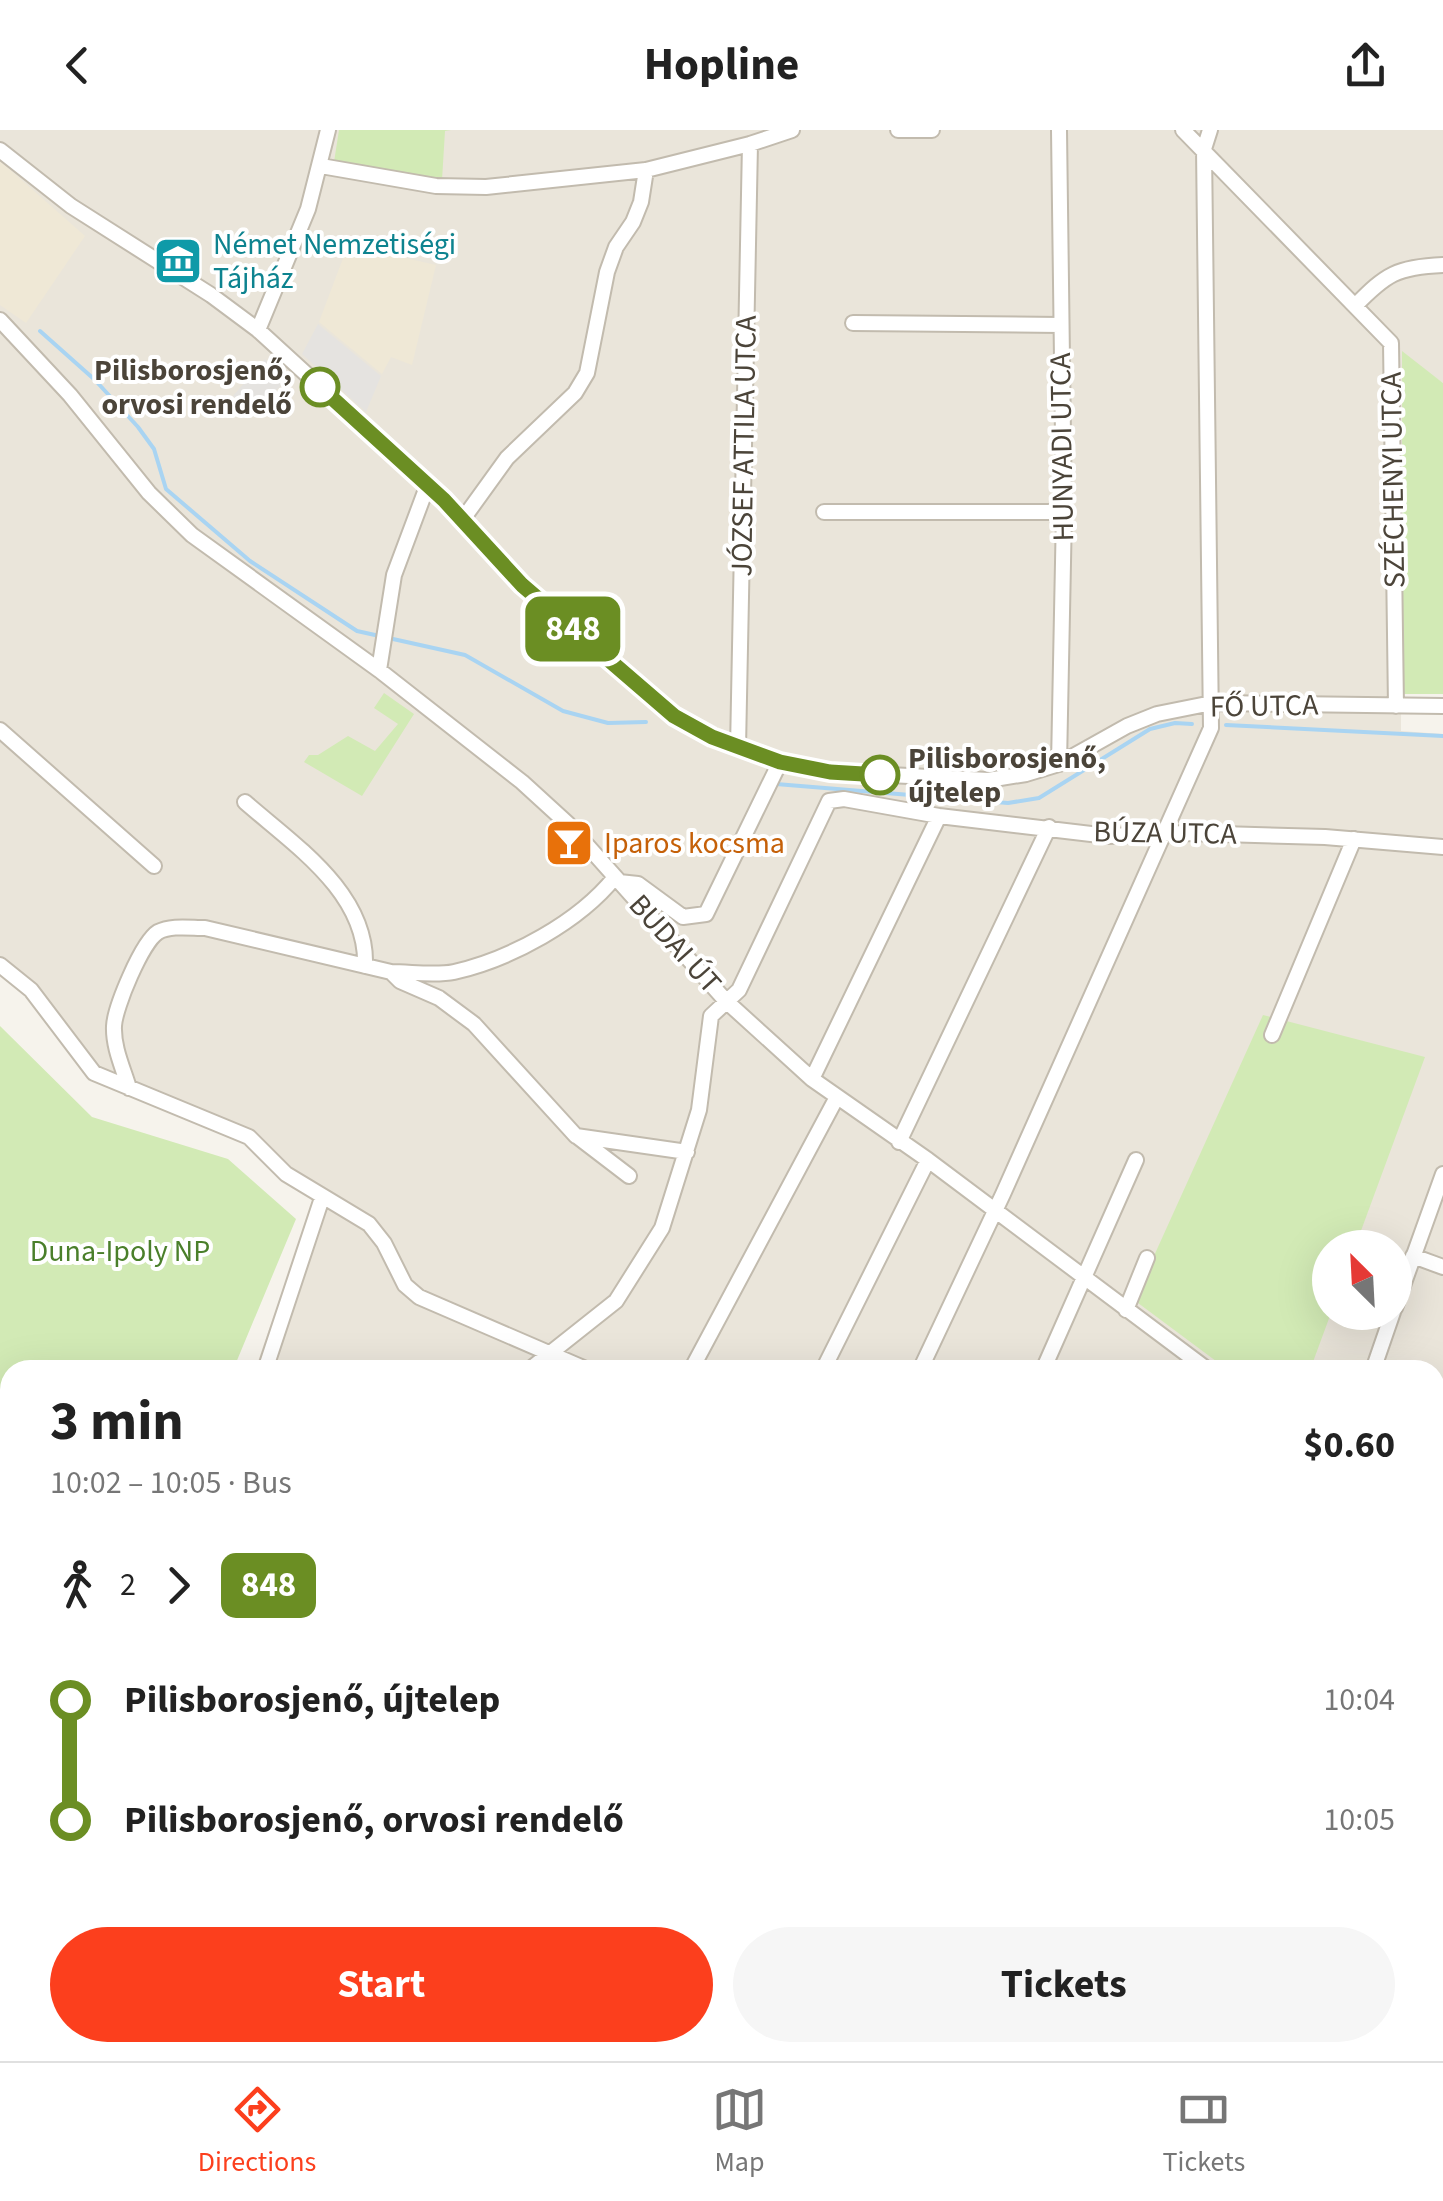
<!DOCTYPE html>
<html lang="en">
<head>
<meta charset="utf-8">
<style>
  :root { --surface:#fff; --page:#f6f6f6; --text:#222; --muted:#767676; --line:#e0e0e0; --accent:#fc3f1d }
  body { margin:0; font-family:"Source Sans 3",sans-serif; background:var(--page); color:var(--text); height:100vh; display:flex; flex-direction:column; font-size:38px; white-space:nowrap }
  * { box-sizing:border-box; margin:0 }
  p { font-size:32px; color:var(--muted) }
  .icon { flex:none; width:55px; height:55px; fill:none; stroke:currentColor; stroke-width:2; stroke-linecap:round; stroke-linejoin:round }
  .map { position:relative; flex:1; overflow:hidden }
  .details { position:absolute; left:0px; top:1230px; width:1445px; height:702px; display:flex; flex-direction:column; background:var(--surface); border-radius:30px 30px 0 0; box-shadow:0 10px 40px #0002 }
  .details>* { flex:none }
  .badge { padding:0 20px; border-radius:15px; font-size:35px; line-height:65px }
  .needle { width:65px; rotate:336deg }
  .tools { position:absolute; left:1312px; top:1100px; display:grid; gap:20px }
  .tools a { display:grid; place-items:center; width:100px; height:100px; border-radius:50%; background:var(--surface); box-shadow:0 10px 40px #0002; font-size:50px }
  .map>.badge { position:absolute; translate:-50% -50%; box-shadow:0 0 0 5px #fff }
  .legs { display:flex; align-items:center; gap:15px; height:110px; padding:0 50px; font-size:32px }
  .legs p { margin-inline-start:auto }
  .head { display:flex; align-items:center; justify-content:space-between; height:170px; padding:0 50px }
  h1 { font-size:55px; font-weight:700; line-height:75px }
  .cta { display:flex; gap:20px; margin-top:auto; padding:20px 50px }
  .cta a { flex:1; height:115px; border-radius:60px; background:var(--accent); color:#fff; font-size:40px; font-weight:700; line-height:115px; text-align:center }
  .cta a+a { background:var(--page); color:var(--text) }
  ul { padding:0 50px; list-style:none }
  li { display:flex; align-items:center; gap:35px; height:120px; font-size:38px }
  li i { display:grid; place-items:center; width:15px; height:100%; margin:0 12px; background:currentColor }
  li i::after { content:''; width:25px; height:25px; margin:-12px; border:8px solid; border-radius:50%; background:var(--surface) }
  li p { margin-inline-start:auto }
  li:first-child i { background:linear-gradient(#0000 50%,currentColor 0) }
  li:last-child i { background:linear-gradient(currentColor 50%,#0000 0) }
  header { display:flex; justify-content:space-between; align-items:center; height:130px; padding:0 50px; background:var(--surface); font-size:45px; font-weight:700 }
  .dock { display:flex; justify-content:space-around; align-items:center; height:140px; border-top:2px solid var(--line); background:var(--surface); font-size:28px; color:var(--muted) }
  .dock a { display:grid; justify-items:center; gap:5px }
  .dock .current { color:var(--accent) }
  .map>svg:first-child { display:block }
  .residential { fill:#eae5da; fill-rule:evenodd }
  .education { fill:#efe8d6 }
  .green { fill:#d2eab5 }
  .parking { fill:#e5e3e0 }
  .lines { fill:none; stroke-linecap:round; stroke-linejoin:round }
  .stream { stroke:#a9d4f2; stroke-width:4 }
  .minor-casing { stroke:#c2bbae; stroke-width:18 }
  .minor { stroke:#fff; stroke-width:14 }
  .line-1-casing { stroke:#fff; stroke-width:22 }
  .line-1 { stroke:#6b8e23; stroke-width:15 }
  .stop-1-dot { fill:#fff; stroke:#6b8e23; stroke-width:5 }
  .labels { text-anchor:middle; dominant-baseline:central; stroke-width:8; stroke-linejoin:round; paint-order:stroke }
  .culture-label { font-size:30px; fill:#0d838f; stroke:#fff; text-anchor:start }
  .stop-label { font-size:30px; font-weight:bold; fill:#4b4439; stroke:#fff; text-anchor:end }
  .street-label { font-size:30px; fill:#4b4439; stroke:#fff }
  .food-label { font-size:30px; fill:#c56008; stroke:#fff; text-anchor:start }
  .park-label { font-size:30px; fill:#4a7f2a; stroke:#fff }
</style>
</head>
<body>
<header><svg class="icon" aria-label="back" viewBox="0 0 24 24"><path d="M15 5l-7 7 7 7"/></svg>Hopline<svg class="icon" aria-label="share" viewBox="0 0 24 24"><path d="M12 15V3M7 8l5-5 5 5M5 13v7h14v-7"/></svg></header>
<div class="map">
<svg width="1443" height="1931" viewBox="0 0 1443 1931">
  <rect width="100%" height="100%" fill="#f6f3ec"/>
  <!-- residential -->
  <path class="residential" d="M0,0h1443v253l-41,-30 -1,378 42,3v794l-8,-4v-154h-1180l59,-171 -78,-66 -130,-47 -72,-88 -34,-28zM1330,1118h65v64h-65z"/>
  <!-- education -->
  <path class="education" d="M0,31l85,75 -59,87 -26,-18z
    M348,115l88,20 -24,100 -21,-8 -9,17 -63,-52z"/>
  <!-- green -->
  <path class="green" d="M339,0h112l-6,1 -3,49 -108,-18z
    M1402,221l41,32v311h-41z
    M384,563l30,21 -52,82 -58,-34 5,-7h9l30,-19 27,15 23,-27 -24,-16z
    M1263,885l162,42 -70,190 -25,1 1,65 -21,57h-82l-94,-70z
    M0,896l92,91 136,42 68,60 -63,151h-223v682h1182l12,9h-1204z"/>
  <!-- parking -->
  <path class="parking" d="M318,194l63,52 -15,36 -64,-58z
    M265,229l21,21 -32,34 -21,-18z"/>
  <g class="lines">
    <!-- stream -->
    <path class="stream" d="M40,201l55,49 43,47 16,22 12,40 84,72 107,70 108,24 98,56 45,12 38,-1
      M1226,595l217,11
      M776,654l232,19 31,-5 111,-69 25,-6 17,1"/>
    <!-- minor casing -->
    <g class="minor-casing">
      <path id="minor" d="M898,0h34
        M1059,0l5,382 -5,252
        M1183,0l208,213 5,363
        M0,20l71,56 140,89 47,35 186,170 78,85 152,131 64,32 42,14 50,10 158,8 38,-6 33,-10 68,-38 30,-12 55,-11 231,3
        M321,36l115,20 50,1 160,-17 104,-26 42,-14
        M1355,176c31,-32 42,-39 88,-41
        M0,190l70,75 79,98 43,42 187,135 143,112 46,42 158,177 86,78 116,81 280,210
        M853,193l207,2
        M258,200l50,-121 20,-79
        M824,382h240
        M463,389l44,-61 68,-65 12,-20 20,-101 9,-25 17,-25 8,-20 5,-32
        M379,540l15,-95 34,-91
        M0,600l154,136
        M738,618l12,-604
        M245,672c49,43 123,91 120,164
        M619,752l19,2 45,33 23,-3 74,-152
        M0,835l31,25 63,83 155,64 37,37 83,50 15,19 21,42 14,12 169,73
        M391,842c20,0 44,4 63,0 57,-13 125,-50 161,-95
        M1272,905l82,-196
        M812,949l127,-263
        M129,958c-6,-20 -16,-41 -15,-62 1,-19 28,-84 44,-94 13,-7 32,-4 47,-4l186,44 9,9 39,17 35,26 102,112 111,16
        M578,1007l51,39
        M899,1012l150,-315
        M1413,1126l30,11
        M1395,1178l48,-134
        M1126,1180l21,-52
        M265,1240l57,-172
        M529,1240l87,-69 46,-73 37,-118 12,-94 28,-26 90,-189 15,-2 95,17 169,20 79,-3 138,4 118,10
        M691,1240l146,-273
        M823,1240l105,-210
        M920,1240l83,-176 208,-466 -7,-579 6,-19
        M1043,1240l93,-210
        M1373,1240l20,-58
        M1435,1264l8,3
        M1435,1388l8,5"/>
    </g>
    <!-- minor -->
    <use href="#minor" class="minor"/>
  </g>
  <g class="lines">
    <!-- line-1 casing -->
    <g class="line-1-casing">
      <path id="line-1" d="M320,257l124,113 78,85 152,131 38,21 68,25 50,10 50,3"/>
    </g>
    <!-- line-1 -->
    <use href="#line-1" class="line-1"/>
  </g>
  <!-- icons -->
  <defs>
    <g id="museum-square" transform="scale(2.5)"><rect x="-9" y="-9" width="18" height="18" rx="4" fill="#0f9aa8" stroke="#fff"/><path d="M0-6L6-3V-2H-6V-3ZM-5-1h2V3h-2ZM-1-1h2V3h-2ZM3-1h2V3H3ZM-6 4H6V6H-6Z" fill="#fff"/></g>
    <g id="bar-square" transform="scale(2.5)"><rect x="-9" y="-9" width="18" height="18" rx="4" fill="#e8710a" stroke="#fff"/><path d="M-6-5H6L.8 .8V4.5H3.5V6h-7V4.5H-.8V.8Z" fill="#fff"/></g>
  </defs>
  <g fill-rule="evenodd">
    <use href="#museum-square" x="178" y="131"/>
    <use href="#bar-square" x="569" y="713"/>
  </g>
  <!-- markers -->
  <g class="stop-1-dot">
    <circle cx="320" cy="257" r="18"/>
    <circle cx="880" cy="645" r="18"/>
  </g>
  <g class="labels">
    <!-- culture labels -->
    <g class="culture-label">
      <text x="213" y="114">Német Nemzetiségi<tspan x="213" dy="34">Tájház</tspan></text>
    </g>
    <!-- stop labels -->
    <g class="stop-label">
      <text x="292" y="240">Pilisborosjenő,<tspan x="292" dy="34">orvosi rendelő</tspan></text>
      <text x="908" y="628" text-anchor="start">Pilisborosjenő,<tspan x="908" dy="34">újtelep</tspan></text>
    </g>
    <!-- street labels -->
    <g class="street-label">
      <text transform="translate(744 316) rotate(-89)">JÓZSEF ATTILA UTCA</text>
      <text transform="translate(1062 317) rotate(-91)">HUNYADI UTCA</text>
      <text transform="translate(1393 350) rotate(-91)">SZÉCHENYI UTCA</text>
      <text transform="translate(1264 576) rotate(-1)">FŐ UTCA</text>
      <text transform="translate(1165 703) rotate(1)">BÚZA UTCA</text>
      <text transform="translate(675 814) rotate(48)">BUDAI ÚT</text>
    </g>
    <!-- food labels -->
    <g class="food-label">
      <text x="604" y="713">Iparos kocsma</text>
    </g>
    <!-- park labels -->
    <g class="park-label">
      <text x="120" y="1121">Duna-Ipoly NP</text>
    </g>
  </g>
</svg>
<div class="tools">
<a><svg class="needle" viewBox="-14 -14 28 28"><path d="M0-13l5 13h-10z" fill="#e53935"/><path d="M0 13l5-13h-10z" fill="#767676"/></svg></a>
</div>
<b class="badge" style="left:573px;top:499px;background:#6b8e23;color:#fff">848</b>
<section class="details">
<div class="head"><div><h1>3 min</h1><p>10:02 – 10:05 · Bus</p></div><b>$0.60</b></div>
<div class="legs"><svg class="icon" aria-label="walk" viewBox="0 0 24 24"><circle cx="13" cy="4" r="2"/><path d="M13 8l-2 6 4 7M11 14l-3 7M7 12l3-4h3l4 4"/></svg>2<svg class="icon" aria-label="forward" viewBox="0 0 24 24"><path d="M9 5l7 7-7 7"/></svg><b class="badge" style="background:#6b8e23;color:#fff">848</b></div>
<ul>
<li><i style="color:#6b8e23"></i><b>Pilisborosjenő, újtelep</b><p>10:04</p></li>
<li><i style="color:#6b8e23"></i><b>Pilisborosjenő, orvosi rendelő</b><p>10:05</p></li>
</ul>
<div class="cta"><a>Start</a><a>Tickets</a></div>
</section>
</div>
<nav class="dock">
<a class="current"><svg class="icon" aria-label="directions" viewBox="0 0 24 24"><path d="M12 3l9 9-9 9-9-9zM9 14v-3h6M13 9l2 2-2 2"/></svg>Directions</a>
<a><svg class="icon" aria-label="map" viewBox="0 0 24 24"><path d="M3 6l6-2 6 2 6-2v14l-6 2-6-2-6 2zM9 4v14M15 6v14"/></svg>Map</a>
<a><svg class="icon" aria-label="tickets" viewBox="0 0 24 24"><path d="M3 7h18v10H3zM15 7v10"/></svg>Tickets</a>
</nav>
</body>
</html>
